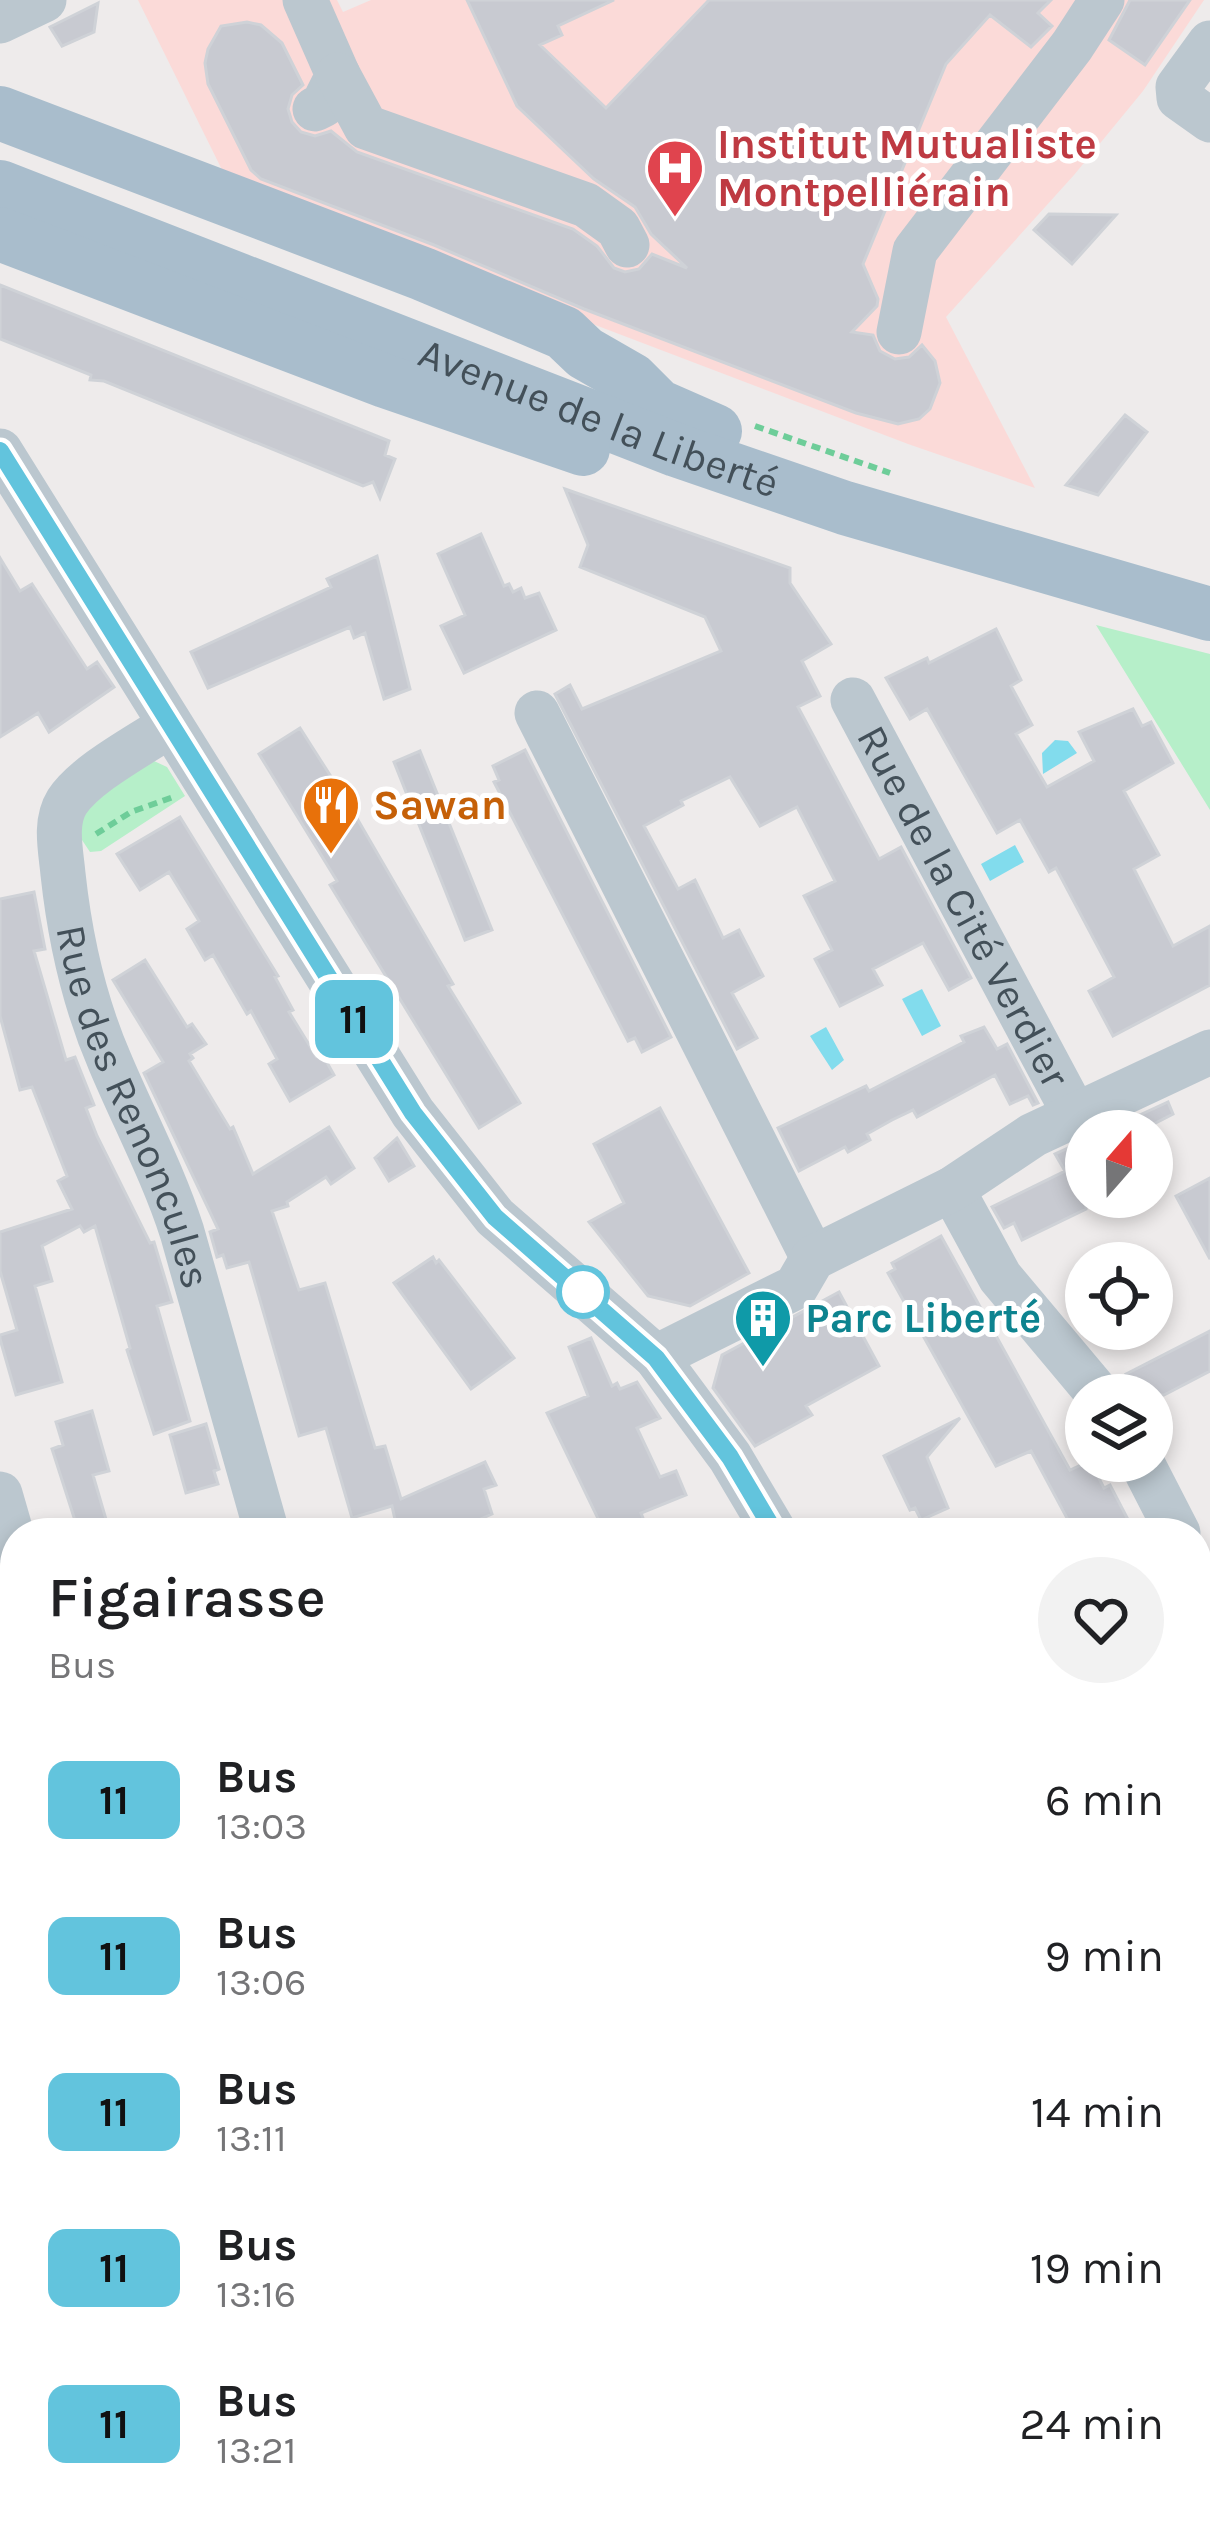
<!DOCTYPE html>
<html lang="fr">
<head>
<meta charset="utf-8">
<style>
  :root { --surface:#fff; --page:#f2f2f2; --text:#202124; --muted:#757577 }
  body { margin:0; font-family:Karla,sans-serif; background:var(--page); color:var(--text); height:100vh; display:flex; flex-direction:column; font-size:45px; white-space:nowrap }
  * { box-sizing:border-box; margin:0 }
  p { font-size:39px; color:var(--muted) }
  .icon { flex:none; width:66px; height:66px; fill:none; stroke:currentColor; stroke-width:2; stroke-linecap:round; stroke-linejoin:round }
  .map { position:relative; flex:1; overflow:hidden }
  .drawer { position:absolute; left:0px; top:1518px; width:1212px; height:1011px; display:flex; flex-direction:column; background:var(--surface); border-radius:48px 48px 0 0; box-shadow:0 6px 18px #0003 }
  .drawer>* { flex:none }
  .badge { padding:0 24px; border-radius:18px; font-size:42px; line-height:78px }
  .needle { width:78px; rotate:20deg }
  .controls { position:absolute; left:1065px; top:1110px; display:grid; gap:24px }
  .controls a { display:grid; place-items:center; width:108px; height:108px; border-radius:50%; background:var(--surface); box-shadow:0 6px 18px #0003; font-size:60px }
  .map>.badge { position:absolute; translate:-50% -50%; box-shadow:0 0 0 6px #fff }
  .round { display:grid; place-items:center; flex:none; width:126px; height:126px; border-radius:63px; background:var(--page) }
  .overview { display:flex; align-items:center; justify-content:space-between; height:204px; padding:0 48px }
  h1 { font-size:57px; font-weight:600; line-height:90px }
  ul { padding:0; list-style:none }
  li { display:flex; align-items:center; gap:36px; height:156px; padding:0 48px }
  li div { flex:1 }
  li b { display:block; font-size:45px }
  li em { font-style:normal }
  li .badge { min-width:132px; font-weight:700; text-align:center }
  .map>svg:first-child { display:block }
  .education { fill:#dfdcdd }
  .medical { fill:#fbdad8 }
  .green { fill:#b6efc9 }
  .water { fill:#82dced }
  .building { fill:#c8cad1; stroke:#cfd2d7; stroke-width:3 }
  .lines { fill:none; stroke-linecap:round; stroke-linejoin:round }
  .path { stroke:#6ecd99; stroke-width:6; stroke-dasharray:9 6; stroke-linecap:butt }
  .minor { stroke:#bbc7cf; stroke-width:45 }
  .major { stroke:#a9bdcc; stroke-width:54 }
  .line-casing { stroke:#fff; stroke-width:27 }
  .line { stroke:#62c4dd; stroke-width:18 }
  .stop-dot { fill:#fff; stroke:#62c4dd; stroke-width:6 }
  .labels { text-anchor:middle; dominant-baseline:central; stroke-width:10; stroke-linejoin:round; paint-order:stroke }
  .health-label { font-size:42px; font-weight:bold; fill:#be3a42; stroke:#fff; text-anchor:start }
  .street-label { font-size:42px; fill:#435059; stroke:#fff }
  .food-label { font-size:42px; font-weight:bold; fill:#c56008; stroke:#fff; text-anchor:start }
  .culture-label { font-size:42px; font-weight:bold; fill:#0d838f; stroke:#fff; text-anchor:start }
</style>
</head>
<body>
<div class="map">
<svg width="1210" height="2527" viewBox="0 0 1210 2527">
  <rect width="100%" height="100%" fill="#eeebeb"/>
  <!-- education -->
  <path class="education" d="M198,2514h304l-5,13h-296z"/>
  <!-- medical -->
  <path class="medical" d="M138,0h199l6,12 28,-12h833l-61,91 -69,84 -128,142 89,171 -127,-44 -678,-258z"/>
  <!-- green -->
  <path class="green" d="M1096,625l114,29v156z
    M154,761l13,6 18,29 -84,55 -11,1 -14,-21 11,-29z"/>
  <!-- water -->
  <path class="water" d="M1055,740l13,1 9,12 -34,21 -1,-21z
    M1015,845l9,17 -34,19 -9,-17z
    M922,989l19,37 -19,10 -20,-37z
    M826,1027l18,33 -12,10 -22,-34z"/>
  <!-- building -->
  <path class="building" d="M467,0h147l-56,26 4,9 -22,10 66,63 103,-108h342l-13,13 14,13 -21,21 -41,-32 -44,49 -83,200 15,35 -1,7 -25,26 21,3 7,16 15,8 14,-2 13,-12 13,16 5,22 -10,26 -11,10 -21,5 -42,-11 -272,-104 -150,-64 -173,-66 -10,-9 -43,-86 -3,-21 3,-14 13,-23 26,-4 14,3 21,18 21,42 -11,10 -4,14 4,13 9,10 14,4 16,-5 26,21 216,77 24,17 17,22 11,4 14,-3 13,-15 35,14 -36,-34 -16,-27 -41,-28 -77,-73z
    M1130,0h60l-45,65 -36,-25z
    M98,3l-4,29 -32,14 -12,-19z
    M1049,214l67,1 -44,49 -38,-34z
    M0,285l389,156 -4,14 10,4 -15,39 -7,-16 -10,4 -7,-3 -252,-102 -14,-1 1,-5 -91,-36z
    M1125,415l22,17 -49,63 -32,-10z
    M565,489l225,79v15l41,61 -29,17 18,35 -22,11 81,152 22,-12 70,131 -22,12 -26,-47 -50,26 9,16 -42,21 -25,-47 17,-9 -28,-54 31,-15 -38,-74 -37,19 -30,-49 -49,24 2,4 -39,21 34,63 17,-9 28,58 16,-8 24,46 -31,17 25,45 -20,11 -182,-355 15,-9 12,24 139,-58 -16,-34 -125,-50 8,-22z
    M481,534l23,52 5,-2 4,8 8,-4 4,10 14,-5 17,37 -92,43 -23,-47 24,-11 -27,-61z
    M377,556l33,133 -26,10 -19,-66 -11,5 -4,-11 -142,61 -17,-36 140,-65 -4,-8z
    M0,558l20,33 12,-7 55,85 10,-7 17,25 -65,45 -11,-19 -38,24z
    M996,629l25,51 -10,6 21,39 -16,9 31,53 47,-26 -15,-29 54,-23 9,17 9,-4 22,41 -49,28 35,64 -25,14 39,77 37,-20v59l-97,51 -24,-45 25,-14 -58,-109 -7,4 -29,-52 -23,13 -70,-124 -17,10 -24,-41 41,-20 2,5z
    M300,728l51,80 102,176 -5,2 72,117 -41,25 -149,-243 7,-4 -78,-127z
    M525,750l146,287 -29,15 -7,-14 -7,3 -134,-259 5,-2 -6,-14z
    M420,751l72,179 -27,10 -71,-178z
    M180,817l98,159 -3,1 18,33 -4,2 27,44 5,-4 13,23 -44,26 -21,-37 8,-5 -26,-48 -4,3 -34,-59 -8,5 -18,-31 12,-8 -30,-49 -29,18 -23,-36z
    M34,892l11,57 -11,2 32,109 9,-3 19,48 -8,3 11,28 53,107 4,-1 18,60 -15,4 33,115 -36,13 -27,-84 3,-2 -35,-122 -11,6 -4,-6 -38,20 10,35 -17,5 27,96 -46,13 -16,-56v-4l17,-5 -17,-59v-39l72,-23 -14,-28 9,-5 -35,-89 -12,3 -20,-74v-117z
    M145,960l42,67 5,-3 14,20 -16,10 3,4 -4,3 41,68 3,-2 20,47 76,-47 25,41 -23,16 -5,-7 -39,25 1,4 -16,5 27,79 26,-7 50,165 10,-2 16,53 84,-37 11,23 -12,4 8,25 -34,15 -4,-7 -38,11h-18l-6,-27 -40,12 -26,-90 -27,8 -50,-174 -22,6 -4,-13 -6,2 -7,-25 8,-3 -74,-156 19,-11 -50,-82z
    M984,1027l13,22 10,-5 31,59 -5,2 -5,-9 -18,8 -15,-29 -78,42 -4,-7 -21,10 -25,14 3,6 -22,12 -3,-5 -46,24 -21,-43 88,-42 3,5 95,-49 -3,-6z
    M1168,1102l5,12 -33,17h-35z
    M660,1108l89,165 -59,33 -42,-10 -59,-74 35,-19 -30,-59z
    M397,1138l17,28 -25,15 -14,-23z
    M1086,1140v69l-64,31 -8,-17 -10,5 -12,-21 73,-36 -10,-17z
    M1210,1178v81l-34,-63z
    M941,1236l129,234 20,-9 14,27 6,-3 25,48h-60l-44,-82 -35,15 -108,-193 7,-4 -3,-6z
    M433,1257l3,6 3,-3 75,98 -43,31 -77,-106z
    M839,1292l40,74 -73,40 6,9 -57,31 -42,-58 9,-33z
    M1210,1331v40l-46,24h-26l-12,-21z
    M591,1338l21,48 5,-3 3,6 17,-7 23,36 -23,10 23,49 16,-6 10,24 -45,18 8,20h-44l-58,-120 41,-17 -19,-49z
    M92,1411l17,60 -16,4 17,58h-31l-27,-84 11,-4 -7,-23z
    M960,1418l-33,39 21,51 -27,12 -6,-12 -5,2 -26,-54z
    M206,1424l13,45 -5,2 4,13 -32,9 -16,-58z"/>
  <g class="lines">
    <!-- path -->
    <path class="path" d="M755,426l135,47
      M96,834l35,-22 45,-16"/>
    <!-- minor -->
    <g class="minor">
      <path d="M305,0l33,75 -15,30 -8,4"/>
      <path d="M0,21l44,-21"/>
      <path d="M1210,43l-32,44 1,11 31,22"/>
      <path d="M338,75l28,52 220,78 32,23 9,17"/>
      <path d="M899,332l16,-81 157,-205 30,-46"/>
      <path d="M0,451l413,662 82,104 161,140 74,100 45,76"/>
      <path id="s1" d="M853,700l222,415"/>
      <path d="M537,713l276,545"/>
      <path id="s2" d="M170,725c-29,20 -84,48 -103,77 -13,21 -6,49 -4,72 7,65 21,128 47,188 24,57 53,111 72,170l85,301"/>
      <path d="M952,1189l48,88 99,118"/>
      <path d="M656,1357l140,-70 17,-29 139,-69 81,-54 177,-83"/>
      <path d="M1141,1461l37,72"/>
      <path d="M0,1494l15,52"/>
      <path d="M1197,1571l13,25"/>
      <path d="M1197,1764l13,-6"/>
      <path d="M1197,1959l5,9 8,4"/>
      <path d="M0,1973l15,-2"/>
      <path d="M0,2230l15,-3"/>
      <path d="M1197,2245l13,16"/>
      <path d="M0,2443l15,-3"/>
      <path d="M789,2514l21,13"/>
    </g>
    <!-- major -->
    <g class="major">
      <path d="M0,113l423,161 141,59 21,20 47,27 26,26 57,25"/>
      <path id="s3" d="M0,187l676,263 169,58 365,106"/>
      <path d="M0,234l385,147 198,68"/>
    </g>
  </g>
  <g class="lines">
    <!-- line casing -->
    <g class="line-casing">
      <path id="line" d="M0,451l413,662 82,104 161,141 74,99 45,76"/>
    </g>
    <!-- line -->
    <use href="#line" class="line"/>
  </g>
  <!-- icons -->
  <defs>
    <g id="hospital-pin" transform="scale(3)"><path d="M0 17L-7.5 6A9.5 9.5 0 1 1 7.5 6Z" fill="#e0444e" stroke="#fff"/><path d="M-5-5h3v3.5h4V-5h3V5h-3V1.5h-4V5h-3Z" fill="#fff"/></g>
    <g id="restaurant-pin" transform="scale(3)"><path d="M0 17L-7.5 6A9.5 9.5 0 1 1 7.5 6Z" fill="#e8710a" stroke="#fff"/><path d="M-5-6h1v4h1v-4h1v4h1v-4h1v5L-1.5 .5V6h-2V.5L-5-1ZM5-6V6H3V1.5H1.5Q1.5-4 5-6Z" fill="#fff"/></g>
    <g id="building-pin" transform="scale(3)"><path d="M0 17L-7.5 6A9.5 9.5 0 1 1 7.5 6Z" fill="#0f9aa8" stroke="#fff"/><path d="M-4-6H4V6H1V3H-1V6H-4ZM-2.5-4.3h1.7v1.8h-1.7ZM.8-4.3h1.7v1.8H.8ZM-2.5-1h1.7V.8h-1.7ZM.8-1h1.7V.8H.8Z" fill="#fff"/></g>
  </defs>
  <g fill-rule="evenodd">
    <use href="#hospital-pin" x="675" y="168"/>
    <use href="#restaurant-pin" x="331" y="805"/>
    <use href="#building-pin" x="763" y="1318"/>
  </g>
  <!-- markers -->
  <circle class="stop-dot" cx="583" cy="1292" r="24"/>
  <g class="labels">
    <!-- health labels -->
    <g class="health-label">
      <text x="717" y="144">Institut Mutualiste<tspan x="717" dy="48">Montpelliérain</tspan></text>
    </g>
    <!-- street labels -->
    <g class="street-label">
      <text stroke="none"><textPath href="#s3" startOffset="642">Avenue de la Liberté</textPath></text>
      <text stroke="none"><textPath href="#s1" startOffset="234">Rue de la Cité Verdier</textPath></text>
      <text stroke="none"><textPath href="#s2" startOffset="447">Rue des Renoncules</textPath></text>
    </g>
    <!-- food labels -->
    <g class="food-label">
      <text x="373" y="805">Sawan</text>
    </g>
    <!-- culture labels -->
    <g class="culture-label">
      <text x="805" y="1318">Parc Liberté</text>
    </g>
  </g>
</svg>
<div class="controls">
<a><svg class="needle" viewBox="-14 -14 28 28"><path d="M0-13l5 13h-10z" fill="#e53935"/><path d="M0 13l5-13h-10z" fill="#757577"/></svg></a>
<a><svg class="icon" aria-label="locate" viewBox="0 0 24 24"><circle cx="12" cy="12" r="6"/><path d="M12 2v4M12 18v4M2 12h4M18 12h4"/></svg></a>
<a><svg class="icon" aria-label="layers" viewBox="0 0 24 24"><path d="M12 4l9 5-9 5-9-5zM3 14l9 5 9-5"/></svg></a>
</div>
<b class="badge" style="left:354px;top:1019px;background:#62c4dd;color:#111">11</b>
<section class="drawer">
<div class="overview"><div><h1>Figairasse</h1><p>Bus</p></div><a class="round"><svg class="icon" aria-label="heart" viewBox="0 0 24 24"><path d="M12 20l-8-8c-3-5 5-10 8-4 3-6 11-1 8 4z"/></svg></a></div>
<ul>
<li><span class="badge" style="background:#62c4dd;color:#111">11</span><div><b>Bus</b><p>13:03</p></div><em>6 min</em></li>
<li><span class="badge" style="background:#62c4dd;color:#111">11</span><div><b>Bus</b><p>13:06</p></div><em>9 min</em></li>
<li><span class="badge" style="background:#62c4dd;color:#111">11</span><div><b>Bus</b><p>13:11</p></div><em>14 min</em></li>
<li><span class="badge" style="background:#62c4dd;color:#111">11</span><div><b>Bus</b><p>13:16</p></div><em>19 min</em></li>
<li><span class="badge" style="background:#62c4dd;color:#111">11</span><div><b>Bus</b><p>13:21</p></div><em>24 min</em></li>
</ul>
</section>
</div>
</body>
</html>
